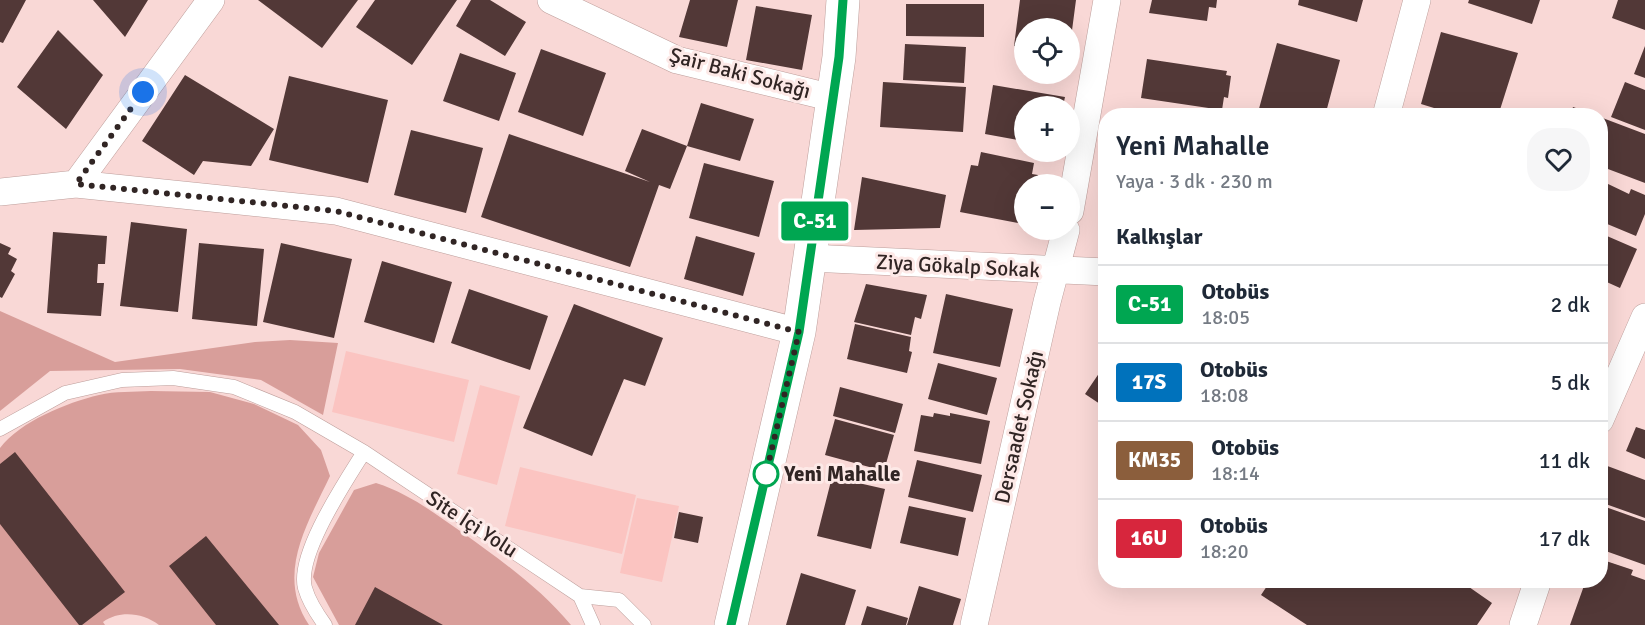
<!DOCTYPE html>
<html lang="tr">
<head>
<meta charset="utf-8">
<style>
  :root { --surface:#fff; --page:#f6f6f7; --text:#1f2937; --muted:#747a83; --line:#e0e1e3 }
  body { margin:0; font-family:Signika,sans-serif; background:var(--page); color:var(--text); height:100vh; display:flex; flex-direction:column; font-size:22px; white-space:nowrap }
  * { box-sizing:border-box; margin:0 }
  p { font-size:20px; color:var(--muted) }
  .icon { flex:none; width:33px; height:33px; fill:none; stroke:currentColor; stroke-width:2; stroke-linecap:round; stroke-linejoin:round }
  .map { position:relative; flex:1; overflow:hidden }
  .side { position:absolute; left:1098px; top:108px; width:510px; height:480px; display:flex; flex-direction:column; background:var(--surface); border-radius:24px; box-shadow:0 6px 24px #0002 }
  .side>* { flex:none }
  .badge { padding:0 12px; border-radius:4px; font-size:21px; line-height:39px }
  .fabs { position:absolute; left:1014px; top:18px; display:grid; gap:12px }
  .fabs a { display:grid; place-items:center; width:66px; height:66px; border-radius:50%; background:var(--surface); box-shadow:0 6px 24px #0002; font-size:30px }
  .you { position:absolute; width:30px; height:30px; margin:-15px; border:4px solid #fff; border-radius:50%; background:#1a73e8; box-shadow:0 0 0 9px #1a73e833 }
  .map>.badge { position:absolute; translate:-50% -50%; box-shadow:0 0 0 3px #fff }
  h2 { padding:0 18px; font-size:22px; line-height:54px }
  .round { display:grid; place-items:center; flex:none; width:63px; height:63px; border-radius:24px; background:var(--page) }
  .summary { display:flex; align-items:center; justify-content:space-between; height:102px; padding:0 18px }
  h1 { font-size:28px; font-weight:600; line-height:45px }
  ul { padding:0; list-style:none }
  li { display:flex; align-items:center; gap:18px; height:78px; padding:0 18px; border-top:2px solid var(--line) }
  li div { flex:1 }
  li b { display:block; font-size:22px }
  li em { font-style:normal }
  li .badge { min-width:66px; font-weight:700; text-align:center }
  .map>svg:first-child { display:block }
  .green { fill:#fbc4c1 }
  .forest { fill:#d89e9a }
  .building { fill:#523837 }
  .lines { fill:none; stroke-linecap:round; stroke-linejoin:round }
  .lane-casing { stroke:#bd9e9b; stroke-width:15 }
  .street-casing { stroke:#bd9e9b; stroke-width:28 }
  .secondary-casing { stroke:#bd9e9b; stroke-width:34 }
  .lane { stroke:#fff; stroke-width:14 }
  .street { stroke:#fff; stroke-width:27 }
  .secondary { stroke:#fff; stroke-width:33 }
  .line-casing { stroke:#fff; stroke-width:14 }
  .line { stroke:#00a651; stroke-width:9 }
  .walk { stroke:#312524; stroke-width:6; stroke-dasharray:0 10.8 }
  .stop-dot { fill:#fff; stroke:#00a651; stroke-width:3 }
  .labels { text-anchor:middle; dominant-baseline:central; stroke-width:6; stroke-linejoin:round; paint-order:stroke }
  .street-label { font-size:21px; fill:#312524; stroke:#fde9e7 }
  .stop-label { font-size:21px; font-weight:bold; fill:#312524; stroke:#fde9e7; text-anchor:start }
</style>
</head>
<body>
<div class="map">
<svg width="1645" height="625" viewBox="0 0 1645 625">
  <rect width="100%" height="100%" fill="#f9d8d6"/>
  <!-- green -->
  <path class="green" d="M346,351l123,29 -15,62 -122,-30z
    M480,385l40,11 -23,89 -40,-11z
    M520,467l116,28 -14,59 -117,-28z
    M637,498l42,8 -17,76 -42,-9z"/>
  <!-- forest -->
  <path class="forest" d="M0,311l115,51 140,-20 35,-2 48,3 -15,72 -62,-35 -81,-11 -130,2 -50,40z
    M151,391l59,1 44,12 44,21 23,25 9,26c-22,47 -55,98 -21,149h-150c-16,-12 -39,-15 -56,-3l2,3h-105v-177c21,-27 66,-45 99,-53 16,-4 35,-3 52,-4z
    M376,483c34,11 58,30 87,50 39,28 77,55 108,92h-232l-26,-48 6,-24 35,-63z"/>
  <!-- building -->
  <path class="building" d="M0,0h26l-23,43 -3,-1z
    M93,0h55l-23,37z
    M258,0h100l-36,48z
    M375,0h82l-45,65 -56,-38z
    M471,0h19l36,22 -21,34 -49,-30z
    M690,0h48l-11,47 -48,-10z
    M1020,0h56l-5,38 -1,-10h-46v19l-10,-1z
    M1152,0h65l-1,8 -7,-1 -2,14 -58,-8z
    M1299,0h64l-6,22 -59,-17z
    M1469,0h71l-8,24 -64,-21z
    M1618,0h27v30l-33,-12z
    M906,4h78v33l-78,-1z
    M756,6l56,9 -10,55 -56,-10z
    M58,30l45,45 -37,54 -49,-42z
    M1441,32l77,21 -20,63h-38l-39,-12z
    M1277,43l63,17 -15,56h-68z
    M905,44l61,3 -2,36 -61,-3z
    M1645,46v32l-11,-4z
    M541,49l65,24 -23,63 -65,-24z
    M460,53l56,20 -17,48 -56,-20z
    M1147,59l80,12 -1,4 5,1 -3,22 -4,-1 -2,13 -81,-12z
    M185,75l89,54 -23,37 -48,-5 -9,14 -52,-34z
    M289,76l99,24 -20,83 -99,-23z
    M883,82l83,5 -3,45 -83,-5z
    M1625,82l20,8v40l-34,-13z
    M993,85l72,12 -2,9h-39v35l-39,-7z
    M701,103l53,16 -14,42 -53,-15z
    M1573,107l23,8v1h-26z
    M1600,117l45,17v49l-45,-17z
    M642,129l45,17 -17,43 -11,-4 -29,82 -149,-50 28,-83 141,48 -25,-11z
    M411,130l72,18 -17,65 -72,-18z
    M981,152l53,11 -2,11 6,1 -2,9h-12v40l-64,-12 11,-47 7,1z
    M704,163l70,18 -15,56 -70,-19z
    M862,177l84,18 -6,33 -86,2z
    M1606,183l23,11 2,-5 14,6v19l-9,22 -36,-15v-33l4,1z
    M131,222l56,7 -9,83 -58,-6z
    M53,232l54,4 -2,28h-7l-1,19h7l-3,33 -54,-3z
    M1600,233l37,16 -17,39 -20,-9z
    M696,236l59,17 -12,43 -59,-17z
    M0,243l11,5 -3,6 9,5 -6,12 4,3 -13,24 -2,-1z
    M199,243l65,6 -7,77 -65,-7z
    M281,243l71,16 -18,79 -71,-16z
    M382,261l70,21 -18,61 -70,-21z
    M866,284l61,11 -6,24 -6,-2 -4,18 -57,-13z
    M469,289l79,27 -18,54 -79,-27z
    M946,294l67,15 -13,58 -67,-14z
    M574,304l89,34 -18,48 -21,-7 -32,77 -69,-28z
    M1600,309l7,3 -7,14z
    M855,324l56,13 -2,14 3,1 -5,21 -60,-14z
    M938,363l59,15 -10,37 -59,-16z
    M1106,363v45l-21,-14z
    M840,387l63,17 -8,29 -62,-17z
    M934,413l16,3v-3l40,8 -9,43 -67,-13 7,-36 12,2z
    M835,419l59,16 -10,36 -59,-16z
    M1636,427l9,3v29l-19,-8z
    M15,452l110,140 -43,33h-3l-79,-101v-60z
    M917,460l65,15 -9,37 -65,-15z
    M1602,464l43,16v38l-45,-16z
    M832,477l53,12 -14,60 -54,-13z
    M1600,505l45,16v44l-45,-16z
    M909,506l57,12 -8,38 -58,-13z
    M679,512l24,5 -5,26 -24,-5z
    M206,536l73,89h-63l-47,-59z
    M1600,559l33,11 -2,5 14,5v45h-75l16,-45h14z
    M801,573l55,17 -11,35h-59z
    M1271,580h188l33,23 -15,22h-170l-46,-30z
    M919,586l42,13 -8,26h-46z
    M375,587l68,38h-88z
    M867,606l41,12 -2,7h-45z"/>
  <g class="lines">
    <!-- lane casing -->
    <g class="lane-casing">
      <path id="lane" d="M0,429l65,-36 57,-13 51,-2 61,9 61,25 69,40 216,144 39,4 25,25
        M580,596l13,29
        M325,625c-8,-11 -16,-23 -20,-37 -9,-33 41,-107 59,-136"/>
    </g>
    <!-- street casing -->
    <g class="street-casing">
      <path id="street" d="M551,0l126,60 156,38
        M1386,116l31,-116
        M76,184l135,-184
        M0,192l76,-8 260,27 463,121
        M1070,211l37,-211
        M810,258l296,14
        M1600,420l45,-103
        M974,625l73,-323 19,-72
        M1523,625l15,-45"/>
    </g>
    <!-- secondary casing -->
    <g class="secondary-casing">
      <path id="secondary" d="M731,625l68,-293 40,-275 4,-57"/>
    </g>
    <!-- lane -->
    <use href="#lane" class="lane"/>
    <!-- street -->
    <use href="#street" class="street"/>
    <!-- secondary -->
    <use href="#secondary" class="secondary"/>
  </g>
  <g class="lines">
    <!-- line casing -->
    <g class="line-casing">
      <path id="line" d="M731,625l68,-293 40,-275 4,-57"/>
    </g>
    <!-- line -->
    <use href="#line" class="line"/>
    <!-- walk -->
    <path class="walk" d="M143,92l-67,92 260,27 463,121 -33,142"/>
  </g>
  <!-- markers -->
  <circle class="stop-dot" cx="766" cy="474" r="12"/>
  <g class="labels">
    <!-- street labels -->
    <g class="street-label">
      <text transform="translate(740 73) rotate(15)">Şair Baki Sokağı</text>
      <text transform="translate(958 266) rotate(3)">Ziya Gökalp Sokak</text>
      <text transform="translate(1019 427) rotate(-77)">Dersaadet Sokağı</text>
      <text transform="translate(472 524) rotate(33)">Site İçi Yolu</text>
    </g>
    <!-- stop labels -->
    <g class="stop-label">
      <text x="784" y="474">Yeni Mahalle</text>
    </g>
  </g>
</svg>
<div class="fabs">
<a><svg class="icon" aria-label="locate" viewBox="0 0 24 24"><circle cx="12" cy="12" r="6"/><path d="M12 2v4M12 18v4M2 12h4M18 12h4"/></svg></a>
<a>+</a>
<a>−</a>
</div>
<div class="you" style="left:143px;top:92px"></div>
<b class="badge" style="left:815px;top:221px;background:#00a651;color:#fff">C-51</b>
<section class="side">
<div class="summary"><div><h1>Yeni Mahalle</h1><p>Yaya · 3 dk · 230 m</p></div><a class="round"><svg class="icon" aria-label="heart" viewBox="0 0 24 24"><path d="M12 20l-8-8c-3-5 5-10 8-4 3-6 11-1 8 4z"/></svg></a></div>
<h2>Kalkışlar</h2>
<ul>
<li><span class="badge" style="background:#00a651;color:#fff">C-51</span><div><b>Otobüs</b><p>18:05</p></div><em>2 dk</em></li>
<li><span class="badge" style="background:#0072bc;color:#fff">17S</span><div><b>Otobüs</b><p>18:08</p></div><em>5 dk</em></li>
<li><span class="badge" style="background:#8b5e3c;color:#fff">KM35</span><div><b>Otobüs</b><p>18:14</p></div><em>11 dk</em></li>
<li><span class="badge" style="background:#d7263d;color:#fff">16U</span><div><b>Otobüs</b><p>18:20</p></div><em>17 dk</em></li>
</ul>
</section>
</div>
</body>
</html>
